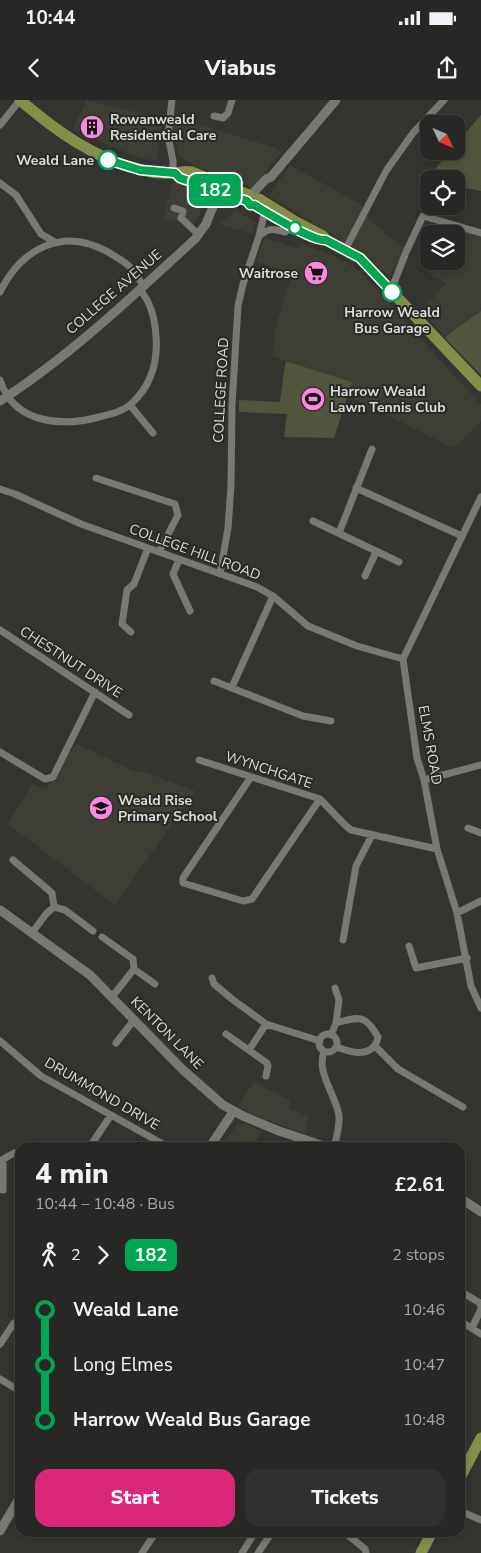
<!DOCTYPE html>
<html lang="en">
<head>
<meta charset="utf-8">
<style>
  :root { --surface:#272825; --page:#2f302d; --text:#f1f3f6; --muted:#a4a6a7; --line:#434442; --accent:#db2777 }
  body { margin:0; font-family:"Nunito Sans",sans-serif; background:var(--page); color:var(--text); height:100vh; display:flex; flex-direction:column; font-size:19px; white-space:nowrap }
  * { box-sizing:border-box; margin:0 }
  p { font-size:16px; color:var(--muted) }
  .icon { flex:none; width:28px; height:28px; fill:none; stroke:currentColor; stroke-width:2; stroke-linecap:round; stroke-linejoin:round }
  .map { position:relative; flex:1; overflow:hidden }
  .sheet { position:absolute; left:15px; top:1042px; width:450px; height:395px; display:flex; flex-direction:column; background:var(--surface); border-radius:15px; box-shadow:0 2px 8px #0003,0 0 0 1px var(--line) }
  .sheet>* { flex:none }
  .badge { padding:0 10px; border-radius:8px; font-size:18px; line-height:32px }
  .needle { width:32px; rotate:134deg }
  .controls { position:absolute; left:420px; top:15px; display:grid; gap:10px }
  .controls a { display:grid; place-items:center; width:45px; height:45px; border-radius:10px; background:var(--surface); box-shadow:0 2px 8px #0003,0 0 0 1px var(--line); font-size:25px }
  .map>.badge { position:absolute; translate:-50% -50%; box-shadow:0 0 0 2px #fff }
  .legs { display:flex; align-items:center; gap:8px; height:55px; padding:0 20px; font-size:16px }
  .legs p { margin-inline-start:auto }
  .overview { display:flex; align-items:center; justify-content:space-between; height:85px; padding:0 20px }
  h1 { font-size:28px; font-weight:800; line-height:38px }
  .primary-button { display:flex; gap:10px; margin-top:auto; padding:10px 20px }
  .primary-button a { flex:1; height:58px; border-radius:15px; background:var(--accent); color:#fff; font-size:20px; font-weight:800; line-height:58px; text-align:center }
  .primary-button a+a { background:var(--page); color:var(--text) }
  ul { padding:0 20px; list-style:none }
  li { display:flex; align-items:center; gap:18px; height:55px; font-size:19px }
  li i { display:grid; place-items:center; width:8px; height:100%; margin:0 6px; background:currentColor }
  li i::after { content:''; width:12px; height:12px; margin:-6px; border:4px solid; border-radius:50%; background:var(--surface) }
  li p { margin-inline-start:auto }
  li:first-child i { background:linear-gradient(#0000 50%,currentColor 0) }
  li:last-child i { background:linear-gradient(currentColor 50%,#0000 0) }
  .status { display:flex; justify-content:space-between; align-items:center; height:35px; padding:0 25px; background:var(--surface); direction:ltr }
  .status svg { height:14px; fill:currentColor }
  header { display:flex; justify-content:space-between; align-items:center; height:65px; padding:0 20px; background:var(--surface); font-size:22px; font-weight:800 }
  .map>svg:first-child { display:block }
  .built { fill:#3d3f35 }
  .green { fill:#51553e }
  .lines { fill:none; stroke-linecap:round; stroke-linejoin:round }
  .minor { stroke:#787975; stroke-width:7 }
  .tertiary { stroke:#787975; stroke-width:9 }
  .primary { stroke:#858d4b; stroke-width:11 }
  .line-1-casing { stroke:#fff; stroke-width:11 }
  .line-1 { stroke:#00a651; stroke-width:8 }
  .stop-1-dot { fill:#fff; stroke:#00a651; stroke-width:2.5 }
  .labels { text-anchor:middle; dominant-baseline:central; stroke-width:4; stroke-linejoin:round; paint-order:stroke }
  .poi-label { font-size:14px; font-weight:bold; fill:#dbdbd9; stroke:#2a2b27; text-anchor:start }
  .stop-label { font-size:14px; font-weight:bold; fill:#dbdbd9; stroke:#2a2b27; text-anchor:end }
  .street-label { font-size:14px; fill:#dbdbd9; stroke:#2a2b27 }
</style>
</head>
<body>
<div class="status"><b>10:44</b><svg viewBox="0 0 49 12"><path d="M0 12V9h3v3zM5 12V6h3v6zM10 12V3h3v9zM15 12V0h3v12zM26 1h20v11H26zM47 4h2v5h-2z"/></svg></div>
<header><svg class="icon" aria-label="back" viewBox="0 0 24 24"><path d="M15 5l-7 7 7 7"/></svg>Viabus<svg class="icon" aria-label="share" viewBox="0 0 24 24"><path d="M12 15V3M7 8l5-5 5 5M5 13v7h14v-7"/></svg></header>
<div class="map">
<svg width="481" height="1453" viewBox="0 0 481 1453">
  <rect width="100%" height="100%" fill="#343531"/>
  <!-- built -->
  <path class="built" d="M87,0l75,19 -5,41 -15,-1 -70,-29z
    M172,20l18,2 86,26 5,5 -29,34 -58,-21 -16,-13z
    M290,65l70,39 10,16 35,30 -15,26 -60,-43 -61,-37z
    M172,81l29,11 4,4 1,5 -12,24 -31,-6z
    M236,111l19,11 -3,12 -32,-10z
    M447,127l34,9v75l-36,27 -23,-28 25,-27 -19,-10 5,-12h23v-27h-12z
    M264,138l35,11 2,-5 17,6 19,7 23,14 121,134v16l-27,27 -106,-52 4,-14 -80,-26 3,-26 17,-57 -36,-11z
    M76,643l57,28 12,1 50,19 -80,114 -107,-81 24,-40 14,6z
    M254,982l36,18 -1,8 19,8 -3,18 -46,-17 -19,-9 -2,-2z
    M244,1023l18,8 -9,16h-33l17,-22z"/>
  <!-- green -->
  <path class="green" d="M481,15v76l-25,-5v-7h-29l23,-28h6v-7z
    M481,211v64l-36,-37 12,-10z
    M286,261l66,21 -18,56 -50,-1 3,-23 -48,-2v-12l41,2 4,-31z"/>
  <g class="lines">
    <!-- minor -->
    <path class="minor" d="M172,0l-4,36 5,25v12
      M214,16l9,2 5,-5 4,-13
      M0,25l20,-25
      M0,83l16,12 25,39 14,8
      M174,108l9,3 -2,7 18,17
      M259,136c11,-9 14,-7 26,-4l8,-5 3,-5
      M345,150l41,-79 27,-38 31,-33
      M390,189l4,-6 12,-31 17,-36 58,17
      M0,192c21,-43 63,-66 108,-40 8,5 16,9 22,15 5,6 9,13 14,19
      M0,280c14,44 62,47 99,37 11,-3 23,-5 32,-13 20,-18 27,-42 25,-68 -1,-16 -5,-34 -16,-46
      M130,305l23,28
      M96,378l79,26 3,11 -19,37
      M356,388l106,48
      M0,389l15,5 66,30 176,63 16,9 35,30 49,20 46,13
      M481,397l-78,162 14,99 7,22 13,69 20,64 14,73 10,22
      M313,421l86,41
      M339,433l33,-84
      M179,460l-6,14 17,37
      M220,474l8,-46 3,-42 1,-81 6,-99 5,-22 16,-48 6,-25
      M365,476l11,-24
      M0,530l129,85
      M131,532l-9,-8 5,-34 7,-6 14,-36
      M214,581l89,35 28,5
      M232,587l41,-91
      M0,652l45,27 8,-2 42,-85
      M199,660l121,39 25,26 6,5 86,19
      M251,677l-68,101v5l60,18 9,-2 68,-100
      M424,680l57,-15
      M468,728l13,5
      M13,760l39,33 2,14 11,3 28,21
      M457,813l24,-12
      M32,833l14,-19 8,-7
      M102,837l31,22 1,10 21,15
      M343,840l13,-74 16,-31
      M409,846l7,22 51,-10
      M212,878l2,6 18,15 34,25 54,17
      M335,888l4,12 -3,23
      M112,897l22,-28
      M226,934l41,29 1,3 -2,10
      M319 943a9 9 0 1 1 18 0a9 9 0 1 1-18 0Z
      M331,935l5,-12c24,-7 30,-8 42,14 -1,3 -1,6 -3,8 -9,13 -28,6 -39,2
      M0,941l41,35 129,72
      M116,943l18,-23
      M375,946l23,23 65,38
      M249,950l17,-26
      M324,951c-8,23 12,43 15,65 1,10 -3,22 -5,32
      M89,1048l22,-33
      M0,1061l3,3v26
      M0,1061l14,-8
      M460,1191l20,12 1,4
      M460,1221l21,13
      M472,1228l9,-19
      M0,1244l14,-21
      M0,1279l20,12
      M460,1411l21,9
      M348,1432l1,4 16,13 1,4
      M142,1453l14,-21
      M242,1453l13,-21
      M258,1453l12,-18 -1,-3"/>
    <!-- tertiary -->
    <path class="tertiary" d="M253,93l13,-14 5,-2 65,-77
      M0,301c71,-46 133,-105 195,-162l11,-15 15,-37
      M0,810l90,65 93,95 40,35 20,11 36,15 51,17
      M209,1048l24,-36
      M460,1098l21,14
      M0,1431l20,-34"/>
    <!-- primary -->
    <path class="primary" d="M20,0c34,29 74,59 119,69 10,3 24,5 34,4 9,0 9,-3 19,-1l57,23
      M175,73l5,5 67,23 3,4h4l23,14
      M259,99l37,23 27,14 3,4 34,18 121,128
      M460,1378l21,-40
      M421,1453l11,-21"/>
  </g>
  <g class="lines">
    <!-- line-1 casing -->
    <g class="line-1-casing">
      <path id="line-1" d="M108,60l32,10 35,3 5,5 67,23 3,4h4c14,8 59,37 72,35l34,18 32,34"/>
    </g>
    <!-- line-1 -->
    <use href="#line-1" class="line-1"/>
  </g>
  <!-- icons -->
  <defs>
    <g id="building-disc" transform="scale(1.25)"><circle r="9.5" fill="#fd86e1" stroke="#2a2b27"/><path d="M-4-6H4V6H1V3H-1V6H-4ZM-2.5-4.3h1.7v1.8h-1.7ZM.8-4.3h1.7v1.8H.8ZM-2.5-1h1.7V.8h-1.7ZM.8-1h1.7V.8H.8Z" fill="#111"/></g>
    <g id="supermarket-disc" transform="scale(1.25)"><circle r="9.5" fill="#fd86e1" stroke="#2a2b27"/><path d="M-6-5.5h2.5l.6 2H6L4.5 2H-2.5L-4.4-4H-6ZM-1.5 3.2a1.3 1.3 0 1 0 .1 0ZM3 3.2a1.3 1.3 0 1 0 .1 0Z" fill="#111"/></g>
    <g id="stadium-disc" transform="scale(1.25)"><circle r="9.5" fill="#fd86e1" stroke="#2a2b27"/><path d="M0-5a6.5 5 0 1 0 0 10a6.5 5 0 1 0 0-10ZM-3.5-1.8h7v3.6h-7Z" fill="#111"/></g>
    <g id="school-disc" transform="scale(1.25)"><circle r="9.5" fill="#fd86e1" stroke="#2a2b27"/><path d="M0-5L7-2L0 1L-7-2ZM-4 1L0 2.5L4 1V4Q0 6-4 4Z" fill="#111"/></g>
  </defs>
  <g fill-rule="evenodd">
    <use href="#building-disc" x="92" y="27"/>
    <use href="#supermarket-disc" x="316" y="173"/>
    <use href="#stadium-disc" x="313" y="299"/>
    <use href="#school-disc" x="101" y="708"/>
  </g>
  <!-- markers -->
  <g class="stop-1-dot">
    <circle cx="108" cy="60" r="9"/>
    <circle cx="295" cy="128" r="6"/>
    <circle cx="392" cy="192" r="9"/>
  </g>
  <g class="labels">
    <!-- poi labels -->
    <g class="poi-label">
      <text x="110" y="19">Rowanweald<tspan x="110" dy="16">Residential Care</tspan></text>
      <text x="298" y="173" text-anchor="end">Waitrose</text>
      <text x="330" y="291">Harrow Weald<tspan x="330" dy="16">Lawn Tennis Club</tspan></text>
      <text x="118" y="700">Weald Rise<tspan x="118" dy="16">Primary School</tspan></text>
    </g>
    <!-- stop labels -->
    <g class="stop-label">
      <text x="94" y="60">Weald Lane</text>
      <text x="392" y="212" text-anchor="middle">Harrow Weald<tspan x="392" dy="16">Bus Garage</tspan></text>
    </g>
    <!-- street labels -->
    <g class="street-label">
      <text transform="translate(114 192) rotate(-41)">COLLEGE AVENUE</text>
      <text transform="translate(221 290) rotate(-87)">COLLEGE ROAD</text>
      <text transform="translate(195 452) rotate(20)">COLLEGE HILL ROAD</text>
      <text transform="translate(71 562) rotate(33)">CHESTNUT DRIVE</text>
      <text transform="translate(430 645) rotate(80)">ELMS ROAD</text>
      <text transform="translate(269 670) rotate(18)">WYNCHGATE</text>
      <text transform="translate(167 933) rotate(45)">KENTON LANE</text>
      <text transform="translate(102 994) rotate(30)">DRUMMOND DRIVE</text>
    </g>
  </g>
</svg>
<div class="controls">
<a><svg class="needle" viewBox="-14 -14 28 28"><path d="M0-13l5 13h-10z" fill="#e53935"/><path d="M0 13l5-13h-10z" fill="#a4a6a7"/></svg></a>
<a><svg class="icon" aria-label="locate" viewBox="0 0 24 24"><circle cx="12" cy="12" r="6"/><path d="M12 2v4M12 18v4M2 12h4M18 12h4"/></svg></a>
<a><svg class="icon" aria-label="layers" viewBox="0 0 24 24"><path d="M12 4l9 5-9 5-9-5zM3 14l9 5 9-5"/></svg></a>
</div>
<b class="badge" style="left:215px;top:90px;background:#00a651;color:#fff">182</b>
<section class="sheet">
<div class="overview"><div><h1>4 min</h1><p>10:44 – 10:48 · Bus</p></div><b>£2.61</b></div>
<div class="legs"><svg class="icon" aria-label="walk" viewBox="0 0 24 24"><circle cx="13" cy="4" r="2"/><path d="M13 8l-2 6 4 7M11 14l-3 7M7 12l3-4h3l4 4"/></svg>2<svg class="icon" aria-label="forward" viewBox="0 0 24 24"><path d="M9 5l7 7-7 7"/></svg><b class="badge" style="background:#00a651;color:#fff">182</b><p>2 stops</p></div>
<ul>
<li><i style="color:#00a651"></i><b>Weald Lane</b><p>10:46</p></li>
<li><i style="color:#00a651"></i><span>Long Elmes</span><p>10:47</p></li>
<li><i style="color:#00a651"></i><b>Harrow Weald Bus Garage</b><p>10:48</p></li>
</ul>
<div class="primary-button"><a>Start</a><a>Tickets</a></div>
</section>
</div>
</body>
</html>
